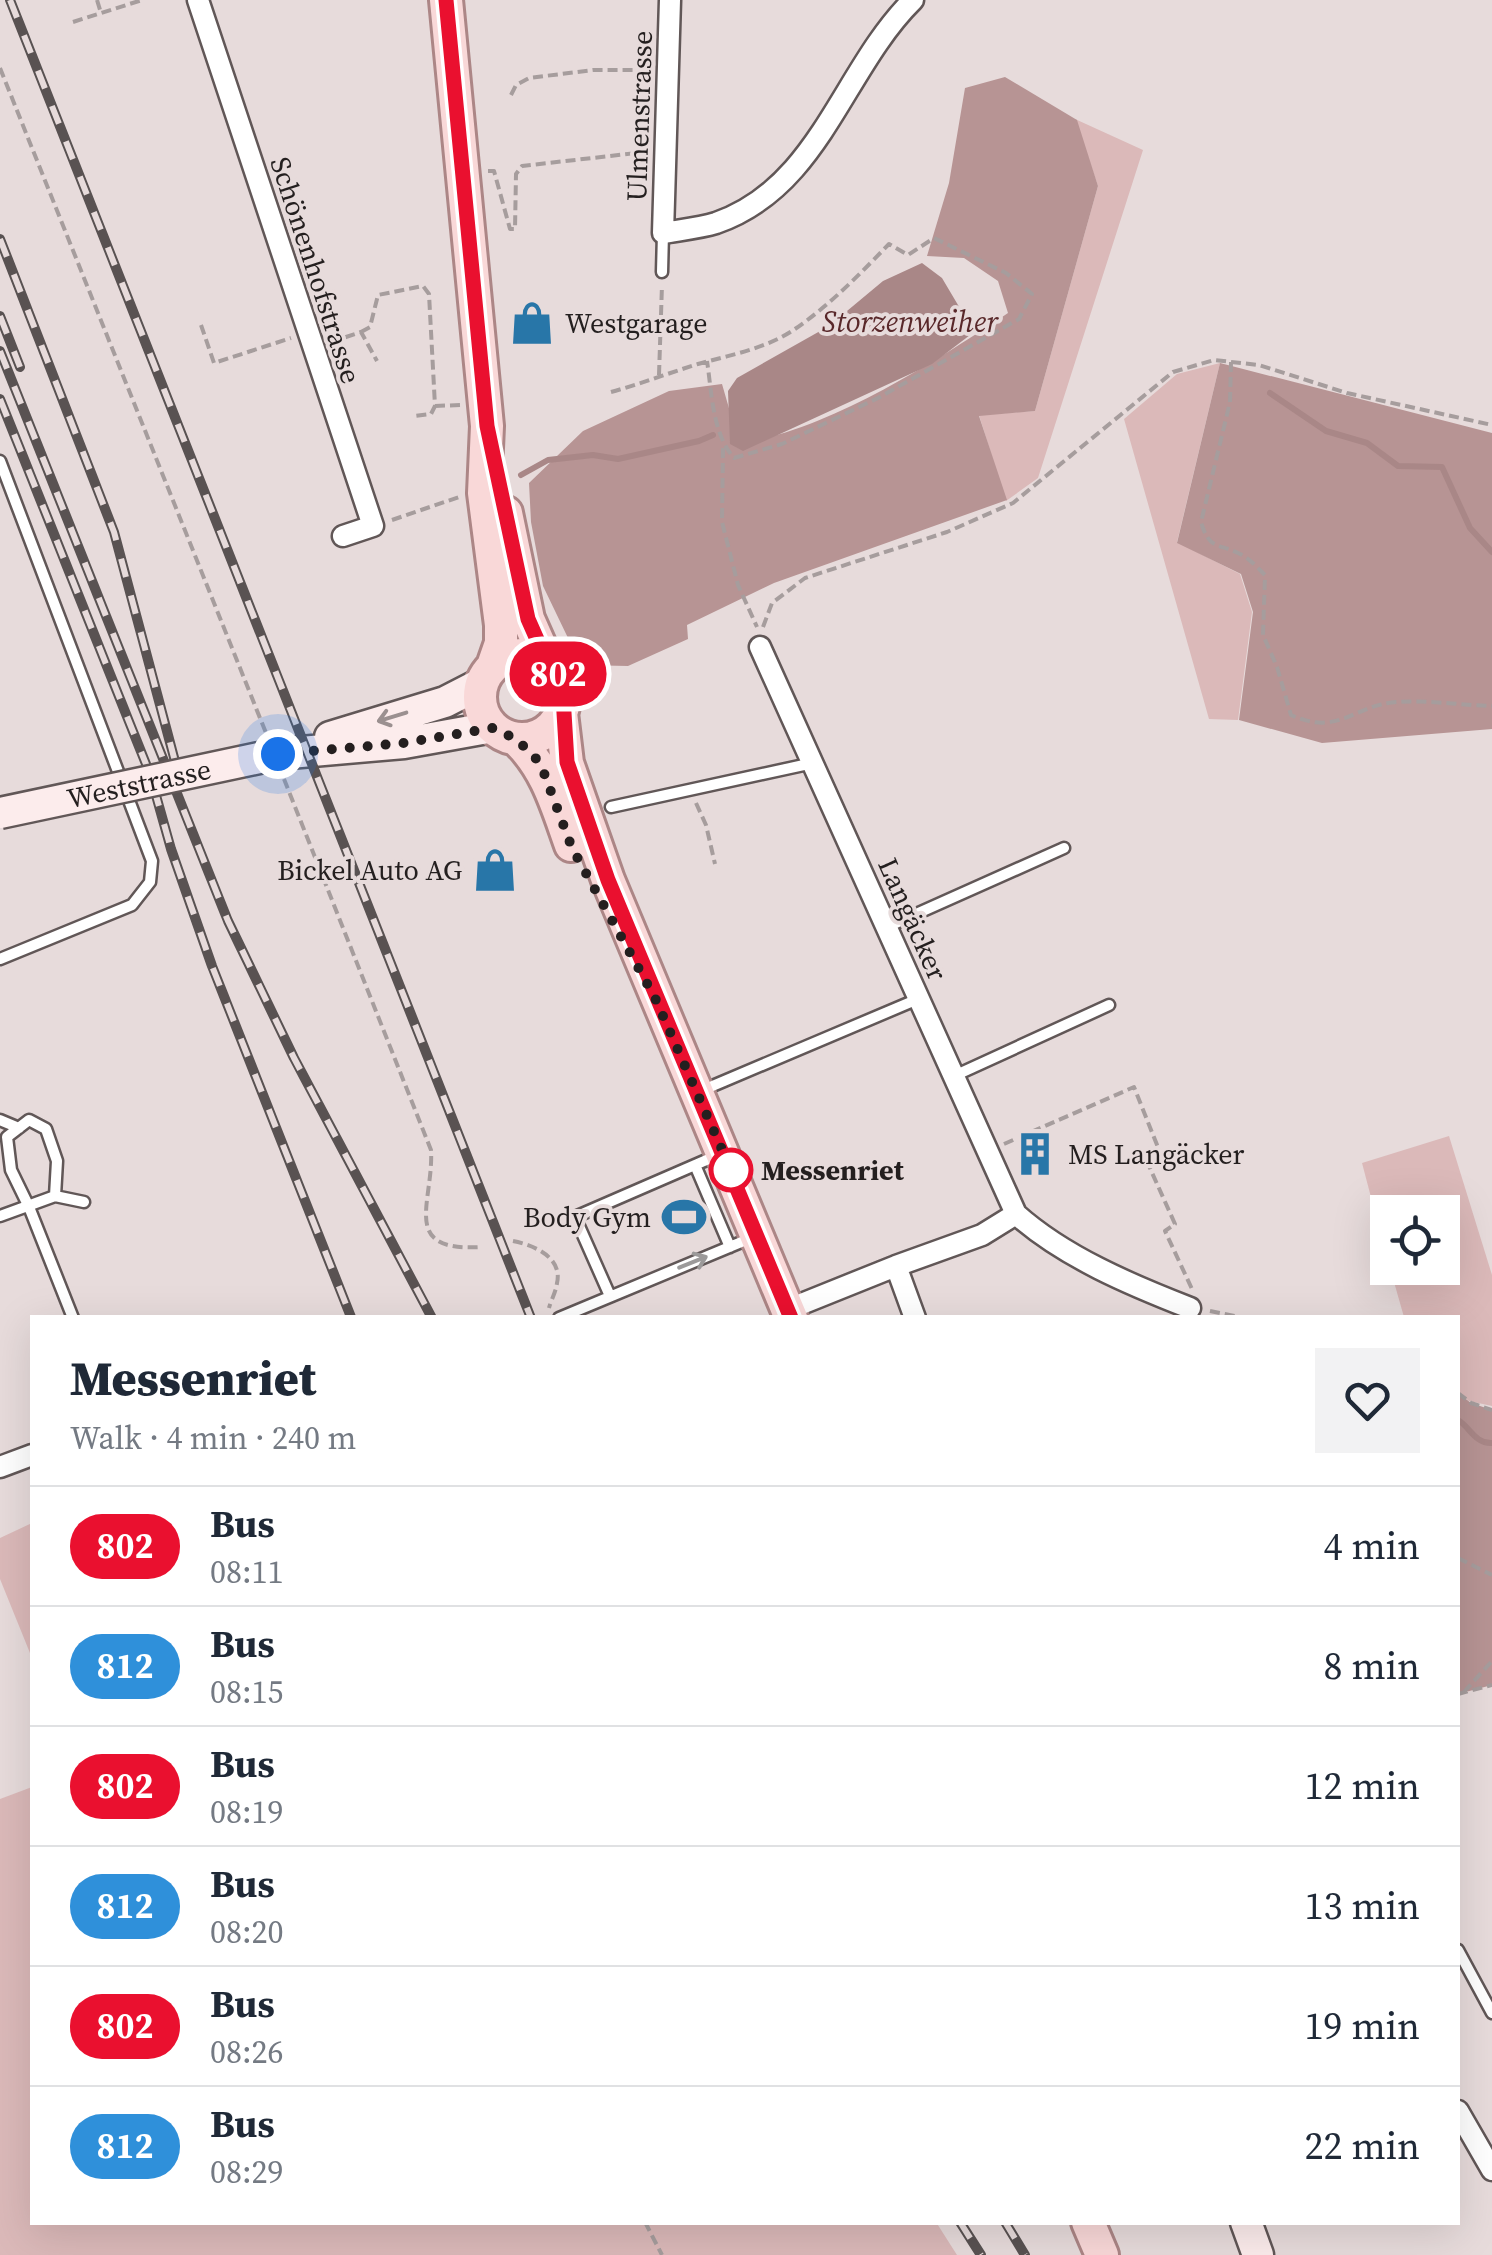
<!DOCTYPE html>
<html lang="en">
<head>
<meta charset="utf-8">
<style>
  :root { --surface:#fff; --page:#f2f2f3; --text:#1f2937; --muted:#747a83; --line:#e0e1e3 }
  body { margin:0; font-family:"Source Serif 4",serif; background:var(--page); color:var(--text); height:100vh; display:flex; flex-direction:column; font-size:38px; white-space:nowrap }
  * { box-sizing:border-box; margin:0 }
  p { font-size:32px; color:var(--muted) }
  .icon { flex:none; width:55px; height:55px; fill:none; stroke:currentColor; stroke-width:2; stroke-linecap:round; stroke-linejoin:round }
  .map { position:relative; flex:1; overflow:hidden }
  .sheet { position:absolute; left:30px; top:1315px; width:1430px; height:910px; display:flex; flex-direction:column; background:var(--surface); border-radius:0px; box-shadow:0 10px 40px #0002 }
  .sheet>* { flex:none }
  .badge { padding:0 20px; border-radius:32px; font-size:35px; line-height:65px }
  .buttons { position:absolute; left:1370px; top:1195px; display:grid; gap:20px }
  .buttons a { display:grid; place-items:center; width:90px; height:90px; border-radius:0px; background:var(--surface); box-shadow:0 10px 40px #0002; font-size:50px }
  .you { position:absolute; width:50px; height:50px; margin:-25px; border:8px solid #fff; border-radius:50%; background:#1a73e8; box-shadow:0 0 0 15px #1a73e833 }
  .map>.badge { position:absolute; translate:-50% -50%; box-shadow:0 0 0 5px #fff }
  .round { display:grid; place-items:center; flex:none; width:105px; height:105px; border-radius:0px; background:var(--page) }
  .overview { display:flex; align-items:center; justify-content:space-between; height:170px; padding:0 40px }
  h1 { font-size:48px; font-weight:800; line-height:75px }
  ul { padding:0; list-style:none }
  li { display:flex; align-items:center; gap:30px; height:120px; padding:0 40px; border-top:2px solid var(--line) }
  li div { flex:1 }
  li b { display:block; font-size:38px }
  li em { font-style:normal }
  li .badge { min-width:110px; font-weight:700; text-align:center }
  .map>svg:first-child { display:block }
  .green { fill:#dbb9b9 }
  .forest { fill:#b79494 }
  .water { fill:#a98787 }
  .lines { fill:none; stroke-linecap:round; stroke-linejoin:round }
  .stream { stroke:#a98787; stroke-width:6 }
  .lane-casing { stroke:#615757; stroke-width:15 }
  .street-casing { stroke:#615757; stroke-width:25 }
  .secondary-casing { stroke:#615757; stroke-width:35 }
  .primary-casing { stroke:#ac8686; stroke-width:38 }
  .path { stroke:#a69d9d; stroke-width:4; stroke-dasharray:10 5; stroke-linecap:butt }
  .lane { stroke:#fff; stroke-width:10 }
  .street { stroke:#fff; stroke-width:20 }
  .secondary { stroke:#fcecec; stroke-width:30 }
  .primary { stroke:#f9d8d8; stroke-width:32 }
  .rail-casing { stroke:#595252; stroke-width:10 }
  .rail { stroke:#e7dbdb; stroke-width:6; stroke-dasharray:19; stroke-linecap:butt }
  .secondary-bridge-casing { stroke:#615757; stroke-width:35; stroke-linecap:butt }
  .secondary-bridge { stroke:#fcecec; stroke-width:30 }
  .oneway { stroke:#9b9090 }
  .oneway2 { stroke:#9c9a9a }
  .line-casing { stroke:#fff; stroke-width:22 }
  .line { stroke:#ea102f; stroke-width:15 }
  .walk { stroke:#241f1f; stroke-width:10; stroke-dasharray:0 18 }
  .stop-dot { fill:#fff; stroke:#ea102f; stroke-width:5 }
  .labels { text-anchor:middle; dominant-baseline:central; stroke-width:8; stroke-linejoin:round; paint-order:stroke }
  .street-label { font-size:28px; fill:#241f1f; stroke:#e7dbdb }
  .poi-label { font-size:28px; fill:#241f1f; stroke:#e7dbdb; text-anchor:start }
  .stop-label { font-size:28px; font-weight:bold; fill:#241f1f; stroke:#e7dbdb; text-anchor:start }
  .water-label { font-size:30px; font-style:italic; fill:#59282a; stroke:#e7dbdb }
</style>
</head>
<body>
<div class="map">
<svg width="1492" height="2255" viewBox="0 0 1492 2255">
  <rect width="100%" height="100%" fill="#e7dbdb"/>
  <!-- green -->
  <path class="green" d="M1075,119l68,31 -105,328 -32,23 -27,-86 56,-4 63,-225z
    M1220,363l-43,179 63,32 12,38 -14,108 -29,-1 -85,-300 53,-45z
    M1449,1136l43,139v131l-23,-5 -11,-9v-74l-54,-1 -14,-49h52v-56h-54l-1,46 -25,-95z
    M32,1523v135l-32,-79v-41z
    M32,1787v435h904l21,33h-957v-456z"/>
  <!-- forest -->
  <path class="forest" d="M1005,77l72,43 21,66 -63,225 -56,5 28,84 -233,83 -87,42 1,14 -60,27 -47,-1 -38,-79 -12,-64 -2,-39 54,-52 86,-40 53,-7 17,59c87,-11 197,-82 269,-130l-10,-32 -34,-23 -37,-2 22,-73 16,-95z
    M1220,363l272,70v296l-170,14 -83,-23 14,-108 -12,-38 -64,-31z
    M1458,1393l13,10 21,7v275l-34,9z"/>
  <!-- water -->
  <path class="water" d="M922,263l20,15 32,54 -42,32 -189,87 -13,-7 -2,-53 9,-13 92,-52 54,-45z"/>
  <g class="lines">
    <!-- stream -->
    <path class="stream" d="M1270,393l56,38 41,12 31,23 44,1 28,61 22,24
      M521,475l27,-15 45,-5 25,4 81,-18 14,-6
      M1458,1420c12,7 17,24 34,23"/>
    <!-- lane casing -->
    <g class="lane-casing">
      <path id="lane" d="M662,272l1,-39
        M0,461l152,400 -2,21 -18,23 -132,54
        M611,807l202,-44
        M887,927l177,-79
        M954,1076l155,-71
        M703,1090l215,-91
        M0,1120l19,8
        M695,1165l35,82
        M55,1196l2,-35 -11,-32 -17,-9 -22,17 4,33 18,37 44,111
        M0,1216l55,-20 29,6
        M610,1296l-35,-79 143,-62
        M559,1318l192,-80
        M1458,1950l34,63"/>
    </g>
    <!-- street casing -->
    <g class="street-casing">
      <path id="street" d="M198,0l175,526 -30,10
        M670,0l-7,233c17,-3 37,-5 53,-10 104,-36 126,-153 197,-223
        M760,647l256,567 -34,21 -86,31 -107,43
        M1016,1214c48,43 115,71 174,94
        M896,1266l19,52
        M0,1467l32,-12
        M1458,2111l34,59"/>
    </g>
    <!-- secondary casing -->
    <g class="secondary-casing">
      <path id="secondary" d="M330,737l115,-35 37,-19
        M278,754l126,-11 89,-16
        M1246,2222l12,33"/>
    </g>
    <!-- primary casing -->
    <g class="primary-casing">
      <path id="primary" d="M446,0l41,426 -3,67 17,132v18l-8,23
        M506,513l22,106 19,43
        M480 697a42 42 0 1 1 84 0a42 42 0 1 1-84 0Z
        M561,713l6,50 41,117 183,438
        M516,739c31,29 41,67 55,106
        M1088,2222l14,33"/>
    </g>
    <!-- path -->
    <path class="path" d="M97,0l4,13
      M73,22l69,-22
      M0,68l266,665
      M511,95l5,-10 13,-7 64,-8h56
      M488,171h6l16,58h5l1,-55 6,-8 123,-14
      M201,325l13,38 77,-25
      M361,332l9,-5 8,-32 45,-9 6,8 6,112 -4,8 -16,2
      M331,342l30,-10 16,29
      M1231,362l-1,40 -29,120c8,27 15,21 37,31 10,4 19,14 27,22l-2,60 14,32 14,48c48,22 62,-10 106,-13 30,-2 64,3 95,4
      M659,375l3,-90
      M611,392c29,-8 58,-19 87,-28 32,-9 66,-15 94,-33 36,-24 68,-57 97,-87l19,11 26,-17 72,35 26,21 -13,25 -141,79 -96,46 -48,14c-22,-25 -22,-65 -27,-97
      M435,406l25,-1
      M723,448l-1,74 16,63 19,42
      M392,520l67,-23
      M763,627l9,-24 33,-25 142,-46 66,-29 160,-131 41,-12 45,5 88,28 145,32
      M284,779l147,371c3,52 -32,102 49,97
      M696,803l10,22 9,39
      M1004,1144l130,-57 27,68 -12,11 26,58 -10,7 27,58
      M513,1241c20,4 50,16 44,42 -1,9 -6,17 -8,25
      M1210,1311l35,7
      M1458,1393l13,10 21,7
      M1458,1558l34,17
      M1464,1692l28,-31
      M1458,1694l34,-9
      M645,2222l17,33"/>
    <!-- lane -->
    <use href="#lane" class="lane"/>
    <!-- street -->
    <use href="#street" class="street"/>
    <!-- secondary -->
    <use href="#secondary" class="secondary"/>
    <!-- primary -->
    <use href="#primary" class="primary"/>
    <!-- rail casing -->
    <g class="rail-casing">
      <path id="rail" d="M10,0l521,1318
        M0,239l114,293 62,233
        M0,316l20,51
        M0,351l228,570 66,137 138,260
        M0,399l150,375 21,75 41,117 139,351
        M960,2222l21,33
        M1005,2222l20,33"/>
    </g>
    <!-- rail -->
    <use href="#rail" class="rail"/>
    <!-- secondary-bridge casing -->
    <g class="secondary-bridge-casing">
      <g id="secondary-bridge">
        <path id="s1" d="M0,813l278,-59"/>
      </g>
    </g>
    <!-- secondary-bridge -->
    <use href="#secondary-bridge" class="secondary-bridge"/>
  </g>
  <!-- one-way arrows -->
  <defs><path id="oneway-shaft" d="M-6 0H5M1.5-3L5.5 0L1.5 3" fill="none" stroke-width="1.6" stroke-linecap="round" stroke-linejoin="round" transform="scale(2.5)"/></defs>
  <use class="oneway" href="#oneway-shaft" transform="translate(392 717) rotate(163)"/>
  <use class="oneway2" href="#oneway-shaft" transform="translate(693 1262) rotate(-22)"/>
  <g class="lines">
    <!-- line casing -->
    <g class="line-casing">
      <path id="line" d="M446,0l41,426 41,193 19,43 15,18 5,82 41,118 183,438"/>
    </g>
    <!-- line -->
    <use href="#line" class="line"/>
    <!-- walk -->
    <path class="walk" d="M278,754l126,-11 89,-15 23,11 19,18 9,16 28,75 83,150 76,172"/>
  </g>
  <!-- icons -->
  <defs>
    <g id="shop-bare" transform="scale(3.45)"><path d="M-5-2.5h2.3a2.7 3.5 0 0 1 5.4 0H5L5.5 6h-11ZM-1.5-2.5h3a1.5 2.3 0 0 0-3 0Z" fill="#2876a8" stroke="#e7dbdb" stroke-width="2.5" paint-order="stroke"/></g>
    <g id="building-bare" transform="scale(3.45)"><path d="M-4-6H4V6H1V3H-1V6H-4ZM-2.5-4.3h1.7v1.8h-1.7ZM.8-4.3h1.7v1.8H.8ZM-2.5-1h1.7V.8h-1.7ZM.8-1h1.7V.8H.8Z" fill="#2876a8" stroke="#e7dbdb" stroke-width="2.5" paint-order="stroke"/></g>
    <g id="stadium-bare" transform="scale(3.45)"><path d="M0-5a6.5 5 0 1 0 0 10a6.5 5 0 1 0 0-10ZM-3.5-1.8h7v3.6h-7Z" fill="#2876a8" stroke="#e7dbdb" stroke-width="2.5" paint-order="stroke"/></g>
  </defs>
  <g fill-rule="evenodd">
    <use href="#shop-bare" x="532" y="323"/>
    <use href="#shop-bare" x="495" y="870"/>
    <use href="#building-bare" x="1035" y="1154"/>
    <use href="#stadium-bare" x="684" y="1217"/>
  </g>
  <!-- markers -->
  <circle class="stop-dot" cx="731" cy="1170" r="20"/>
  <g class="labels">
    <!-- street labels -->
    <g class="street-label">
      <text transform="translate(639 116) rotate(-88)">Ulmenstrasse</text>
      <text transform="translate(316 270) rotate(72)">Schönenhofstrasse</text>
      <text stroke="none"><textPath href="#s1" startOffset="142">Weststrasse</textPath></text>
      <text transform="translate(913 919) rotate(66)">Langäcker</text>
    </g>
    <!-- poi labels -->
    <g class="poi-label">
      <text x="565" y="323">Westgarage</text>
      <text x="462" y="870" text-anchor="end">Bickel Auto AG</text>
      <text x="1068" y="1154">MS Langäcker</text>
      <text x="651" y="1217" text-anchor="end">Body Gym</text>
    </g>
    <!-- stop labels -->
    <g class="stop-label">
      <text x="761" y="1170">Messenriet</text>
    </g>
    <!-- water labels -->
    <g class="water-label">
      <text x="910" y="321">Storzenweiher</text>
    </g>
  </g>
</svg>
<div class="buttons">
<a><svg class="icon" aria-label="locate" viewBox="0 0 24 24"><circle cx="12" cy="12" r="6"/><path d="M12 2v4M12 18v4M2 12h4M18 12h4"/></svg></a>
</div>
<div class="you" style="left:278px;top:754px"></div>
<b class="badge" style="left:558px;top:674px;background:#ea102f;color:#fff">802</b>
<section class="sheet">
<div class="overview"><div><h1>Messenriet</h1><p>Walk · 4 min · 240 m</p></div><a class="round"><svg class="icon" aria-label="heart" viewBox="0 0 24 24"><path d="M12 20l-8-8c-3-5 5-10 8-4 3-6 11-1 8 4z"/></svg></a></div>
<ul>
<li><span class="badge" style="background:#ea102f;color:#fff">802</span><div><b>Bus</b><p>08:11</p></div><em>4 min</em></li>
<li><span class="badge" style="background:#2f90da;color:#fff">812</span><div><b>Bus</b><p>08:15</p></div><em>8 min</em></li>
<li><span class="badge" style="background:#ea102f;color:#fff">802</span><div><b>Bus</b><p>08:19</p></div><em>12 min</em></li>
<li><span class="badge" style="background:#2f90da;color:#fff">812</span><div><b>Bus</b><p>08:20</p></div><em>13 min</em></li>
<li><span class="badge" style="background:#ea102f;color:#fff">802</span><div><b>Bus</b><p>08:26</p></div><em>19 min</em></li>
<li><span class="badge" style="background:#2f90da;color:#fff">812</span><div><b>Bus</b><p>08:29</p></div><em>22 min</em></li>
</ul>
</section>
</div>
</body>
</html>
